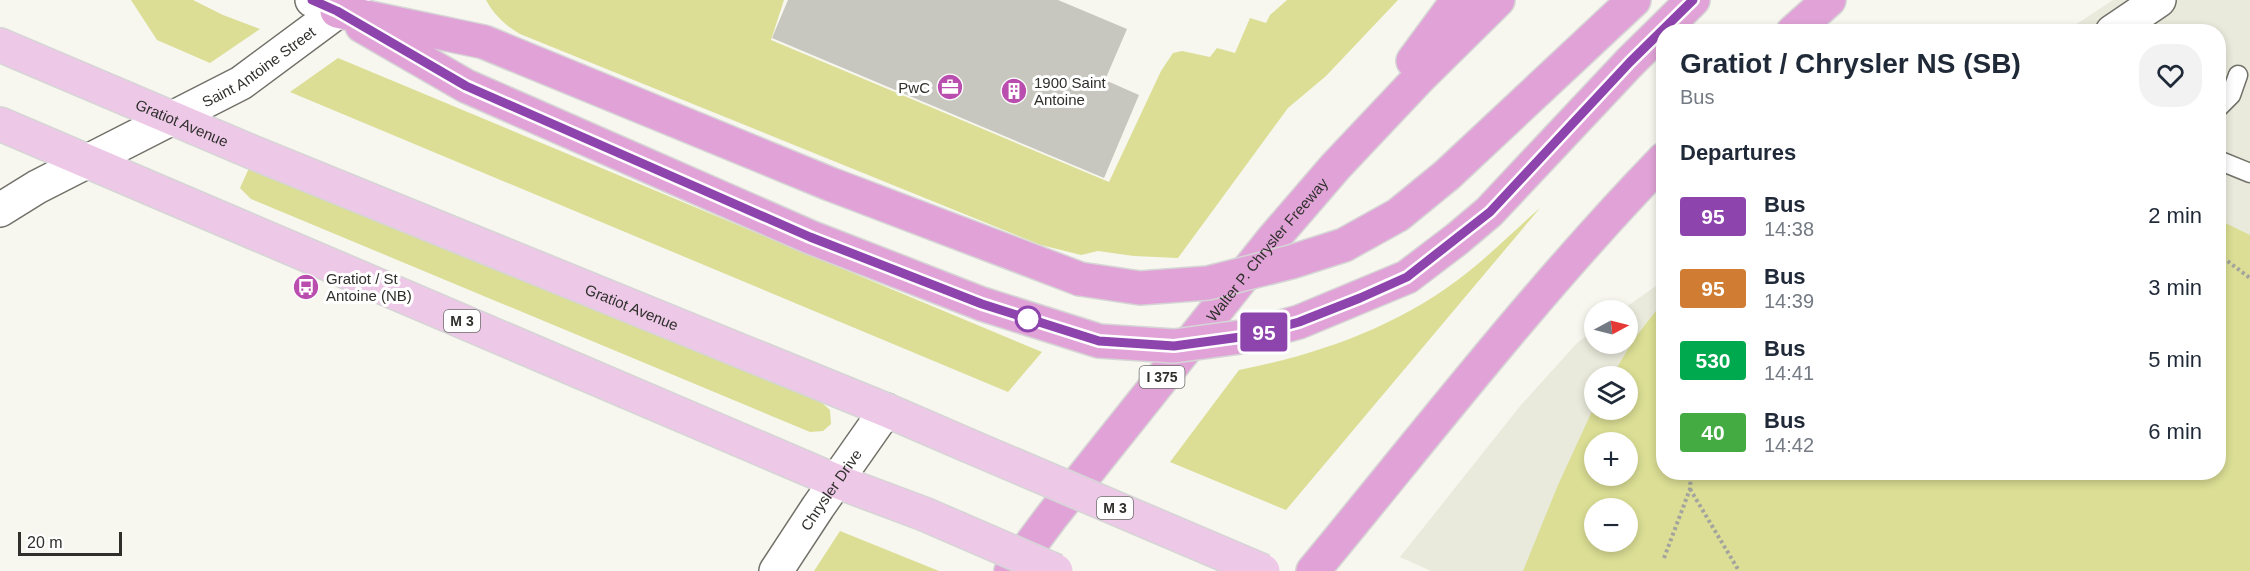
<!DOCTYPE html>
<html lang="en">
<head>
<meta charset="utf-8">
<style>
  :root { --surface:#fff; --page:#f2f2f3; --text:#1f2937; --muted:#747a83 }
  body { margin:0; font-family:Arial,sans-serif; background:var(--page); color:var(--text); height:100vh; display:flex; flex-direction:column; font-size:22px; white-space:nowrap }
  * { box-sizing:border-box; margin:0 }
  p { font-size:20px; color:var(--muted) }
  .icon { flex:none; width:33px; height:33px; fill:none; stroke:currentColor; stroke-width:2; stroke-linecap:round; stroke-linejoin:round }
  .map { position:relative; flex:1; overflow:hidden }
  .sheet { position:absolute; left:1656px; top:24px; width:570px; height:456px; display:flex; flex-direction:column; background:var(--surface); border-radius:24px; box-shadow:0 3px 9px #0003 }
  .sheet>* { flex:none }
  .badge { padding:0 12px; border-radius:4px; font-size:21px; line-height:39px }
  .needle { width:39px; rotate:83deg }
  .buttons { position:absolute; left:1584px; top:300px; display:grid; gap:12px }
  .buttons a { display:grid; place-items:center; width:54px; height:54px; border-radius:50%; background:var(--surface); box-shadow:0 3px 9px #0003; font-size:30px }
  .scale { position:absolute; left:18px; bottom:15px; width:104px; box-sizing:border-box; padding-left:6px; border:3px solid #2f2f2c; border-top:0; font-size:16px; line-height:21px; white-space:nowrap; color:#2f2f2c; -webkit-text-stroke:4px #fff; paint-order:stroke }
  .map>.badge { position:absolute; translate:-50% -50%; box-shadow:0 0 0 3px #fff }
  h2 { padding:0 24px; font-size:22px; line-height:54px }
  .round { display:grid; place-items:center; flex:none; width:63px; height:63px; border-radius:24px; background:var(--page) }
  .headline { display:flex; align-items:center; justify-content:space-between; height:102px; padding:0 24px }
  h1 { font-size:28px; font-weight:800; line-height:45px }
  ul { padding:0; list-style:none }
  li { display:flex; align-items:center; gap:18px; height:72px; padding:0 24px }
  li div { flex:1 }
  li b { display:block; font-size:22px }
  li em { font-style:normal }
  li .badge { min-width:66px; font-weight:700; text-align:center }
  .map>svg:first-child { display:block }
  .built { fill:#e9eadb; fill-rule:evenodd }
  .green { fill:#dbde94; fill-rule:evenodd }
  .building { fill:#c7c7bf }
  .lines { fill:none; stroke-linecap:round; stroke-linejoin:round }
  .lane-casing { stroke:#71716a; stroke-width:21 }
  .street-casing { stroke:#71716a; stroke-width:36 }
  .secondary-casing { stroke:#71716a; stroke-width:36 }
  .primary-casing { stroke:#d5d5d5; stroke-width:36 }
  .highway-casing { stroke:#d5d5d5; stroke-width:36 }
  .path { stroke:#a4a49e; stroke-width:4; stroke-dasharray:3 3; stroke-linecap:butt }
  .lane { stroke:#fff; stroke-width:18 }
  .street { stroke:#fff; stroke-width:33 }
  .secondary { stroke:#fff; stroke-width:33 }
  .primary { stroke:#edc8e7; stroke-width:33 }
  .highway { stroke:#e1a3d7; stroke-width:33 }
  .primary-bridge-casing { stroke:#d5d5d5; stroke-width:36; stroke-linecap:butt }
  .highway-bridge-casing { stroke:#d5d5d5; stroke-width:36; stroke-linecap:butt }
  .primary-bridge { stroke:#edc8e7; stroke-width:33 }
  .highway-bridge { stroke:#e1a3d7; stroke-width:33 }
  .line-casing { stroke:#fff; stroke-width:14 }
  .line { stroke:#8e44ad; stroke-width:9 }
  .stop-dot { fill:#fff; stroke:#8e44ad; stroke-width:3 }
  .labels { text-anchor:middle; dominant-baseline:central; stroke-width:6; stroke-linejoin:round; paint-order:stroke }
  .shield { fill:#fff; stroke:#6d6d6b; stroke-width:1.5 }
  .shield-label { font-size:14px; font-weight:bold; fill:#2f2f2c }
  .street-label { font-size:15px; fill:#2f2f2c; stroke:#fff }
  .poi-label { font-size:15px; fill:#2f2f2c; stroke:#fff; text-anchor:start }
</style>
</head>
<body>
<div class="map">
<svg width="2250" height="571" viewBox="0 0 2250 571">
  <rect width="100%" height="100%" fill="#f7f7ef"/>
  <!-- built -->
  <path class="built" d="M2113,0h137v571h-819l-31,-14 121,-152 56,-62 17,-13v14h34v-34h-6l41,-29 1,191h554v-440l-152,-1zM1594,376h34v34h-34zM1594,442h34v34h-34zM1594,508h34v34h-34z"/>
  <!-- green -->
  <path class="green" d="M131,0h62l30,15 37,14 -50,34 -53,-23z
    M486,0h298l-13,40 338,142 52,-111 12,-18 9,-2 28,6 7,-9 18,5 15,-35 16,5 4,-8 17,-15h111l-72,76 -38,32 -110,150 -44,-2 -36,-5 -17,4 -40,-10 -521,-211c-15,-9 -25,-18 -34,-34z
    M338,58l704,294 -34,40 -718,-300z
    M250,166l571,236 9,8 1,14 -8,7 -13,1 -559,-233 -11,-11z
    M1540,208l-254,302 -116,-48 69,-92c82,-16 163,-45 229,-98 25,-20 48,-43 72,-64z
    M2219,220l31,15v336h-727l35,-86 36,-78v3h34v-34h-16l22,-37 29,-37 1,170h554zM1628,442v34h-34v-34zM1628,508v34h-34v-34z
    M840,531l99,40h-125z"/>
  <!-- building -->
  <path class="building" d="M788,0h270l69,29 -22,51 34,15 -35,83 -332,-140z"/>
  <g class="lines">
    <!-- lane casing -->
    <g class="lane-casing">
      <path id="lane" d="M2218,108l13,-13 7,-20
        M2218,160l32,13"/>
    </g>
    <!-- street casing -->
    <g class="street-casing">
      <g id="street">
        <path d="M2112,32l47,-32"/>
        <path id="s1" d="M0,210l37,-23 204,-104 112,-83"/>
      </g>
    </g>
    <!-- secondary casing -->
    <g class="secondary-casing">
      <g id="secondary">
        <path d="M312,0l25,11"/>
        <path id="s2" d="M776,571l42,-64 68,-97"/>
      </g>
    </g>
    <!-- primary casing -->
    <g class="primary-casing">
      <g id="primary">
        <path id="s3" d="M0,45l252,107 634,258 81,35"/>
        <path d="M0,124l836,357 88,33"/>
      </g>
    </g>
    <!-- highway casing -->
    <g class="highway-casing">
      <g id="highway">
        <path d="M337,11l147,31 346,142 250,95"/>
        <path d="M362,26l104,60 344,151 172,67"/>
        <path d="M1793,32l36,-32"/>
        <path d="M1413,61l45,-61"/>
        <path d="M1630,62l63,-62"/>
        <path d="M1447,175l187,-175"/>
        <path id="s4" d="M1011,571l41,-55 221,-277 63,-73 84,-89 78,-77"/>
        <path d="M1313,571c115,-139 225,-282 351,-412"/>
      </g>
    </g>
    <!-- path -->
    <path class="path" d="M2218,254l32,24
      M1690,489l49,82
      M1664,558l26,-69 1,-17"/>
    <!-- lane -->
    <use href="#lane" class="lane"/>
    <!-- street -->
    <use href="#street" class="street"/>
    <!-- secondary -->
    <use href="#secondary" class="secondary"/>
    <!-- primary -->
    <use href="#primary" class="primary"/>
    <!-- highway -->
    <use href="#highway" class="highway"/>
    <!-- primary-bridge casing -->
    <g class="primary-bridge-casing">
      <path id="primary-bridge" d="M967,445l296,126
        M924,514l132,57"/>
    </g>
    <!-- highway-bridge casing -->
    <g class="highway-bridge-casing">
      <path id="highway-bridge" d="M1080,279l60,9 68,-5 83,-21 53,-17 54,-30 49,-40
        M982,304l117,37 75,5 74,-10 51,-14 108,-45 50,-38 32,-27 141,-150"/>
    </g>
    <!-- primary-bridge -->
    <use href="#primary-bridge" class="primary-bridge"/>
    <!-- highway-bridge -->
    <use href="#highway-bridge" class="highway-bridge"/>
  </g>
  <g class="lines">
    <!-- line casing -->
    <g class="line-casing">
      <path id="line" d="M312,0l25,11 129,75 344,151 172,67 117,37 75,5 74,-10 51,-14 61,-24 47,-21 83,-65 140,-150 63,-62"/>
    </g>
    <!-- line -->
    <use href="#line" class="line"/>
  </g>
  <!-- icons -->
  <defs>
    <g id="office-disc" transform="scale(1.35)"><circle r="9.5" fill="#ba4eae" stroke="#fff"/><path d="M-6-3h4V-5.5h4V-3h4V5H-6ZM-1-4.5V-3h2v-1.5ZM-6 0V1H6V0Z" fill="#fff"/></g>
    <g id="building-disc" transform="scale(1.35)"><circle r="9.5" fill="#ba4eae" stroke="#fff"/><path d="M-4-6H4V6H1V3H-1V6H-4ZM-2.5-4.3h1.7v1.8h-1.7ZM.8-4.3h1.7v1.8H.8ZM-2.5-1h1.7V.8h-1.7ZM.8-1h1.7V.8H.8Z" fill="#fff"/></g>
    <g id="bus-disc" transform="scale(1.35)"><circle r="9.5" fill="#ba4eae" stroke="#fff"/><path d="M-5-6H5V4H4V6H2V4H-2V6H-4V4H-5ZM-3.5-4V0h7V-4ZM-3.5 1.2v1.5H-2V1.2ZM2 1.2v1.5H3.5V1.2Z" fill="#fff"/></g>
  </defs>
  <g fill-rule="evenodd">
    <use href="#office-disc" x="950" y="87"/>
    <use href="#building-disc" x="1014" y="91"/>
    <use href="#bus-disc" x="306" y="287"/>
  </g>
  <!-- markers -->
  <circle class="stop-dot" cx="1028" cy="319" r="12"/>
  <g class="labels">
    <!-- shield labels -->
    <g class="shield">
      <rect x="444" y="310" width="36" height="22" rx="4.5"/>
      <rect x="1139.5" y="366" width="45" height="22" rx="4.5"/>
      <rect x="1097" y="497" width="36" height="22" rx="4.5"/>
    </g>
    <g class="shield-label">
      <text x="462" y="321">M 3</text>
      <text x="1162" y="377">I 375</text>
      <text x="1115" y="508">M 3</text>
    </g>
    <!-- street labels -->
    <g class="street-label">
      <text stroke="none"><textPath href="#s1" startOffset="296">Saint Antoine Street</textPath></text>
      <text stroke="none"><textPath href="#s3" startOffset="198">Gratiot Avenue</textPath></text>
      <text stroke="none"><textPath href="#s4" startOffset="411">Walter P. Chrysler Freeway</textPath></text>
      <text stroke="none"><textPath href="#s3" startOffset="684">Gratiot Avenue</textPath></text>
      <text stroke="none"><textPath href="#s2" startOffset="98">Chrysler Drive</textPath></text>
    </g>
    <!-- poi labels -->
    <g class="poi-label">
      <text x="1034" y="82">1900 Saint<tspan x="1034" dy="17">Antoine</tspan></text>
      <text x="930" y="87" text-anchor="end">PwC</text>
      <text x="326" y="278">Gratiot / St<tspan x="326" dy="17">Antoine (NB)</tspan></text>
    </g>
  </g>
</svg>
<div class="buttons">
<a><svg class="needle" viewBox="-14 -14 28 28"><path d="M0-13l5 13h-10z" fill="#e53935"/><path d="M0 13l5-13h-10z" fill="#747a83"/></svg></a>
<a><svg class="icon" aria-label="layers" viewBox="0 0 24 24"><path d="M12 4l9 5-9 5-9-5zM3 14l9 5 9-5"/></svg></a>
<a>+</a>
<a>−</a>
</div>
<div class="scale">20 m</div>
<b class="badge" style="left:1264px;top:332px;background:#8e44ad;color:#fff">95</b>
<section class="sheet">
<div class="headline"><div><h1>Gratiot / Chrysler NS (SB)</h1><p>Bus</p></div><a class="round"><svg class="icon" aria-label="heart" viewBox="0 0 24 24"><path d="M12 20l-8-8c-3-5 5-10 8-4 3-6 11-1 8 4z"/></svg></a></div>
<h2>Departures</h2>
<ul>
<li><span class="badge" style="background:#8e44ad;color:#fff">95</span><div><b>Bus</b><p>14:38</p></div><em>2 min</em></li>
<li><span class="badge" style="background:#d07c32;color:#fff">95</span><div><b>Bus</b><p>14:39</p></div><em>3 min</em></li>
<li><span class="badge" style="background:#00a94e;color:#fff">530</span><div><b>Bus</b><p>14:41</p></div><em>5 min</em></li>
<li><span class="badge" style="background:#44aa42;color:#fff">40</span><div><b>Bus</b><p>14:42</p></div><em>6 min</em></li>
</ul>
</section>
</div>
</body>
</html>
